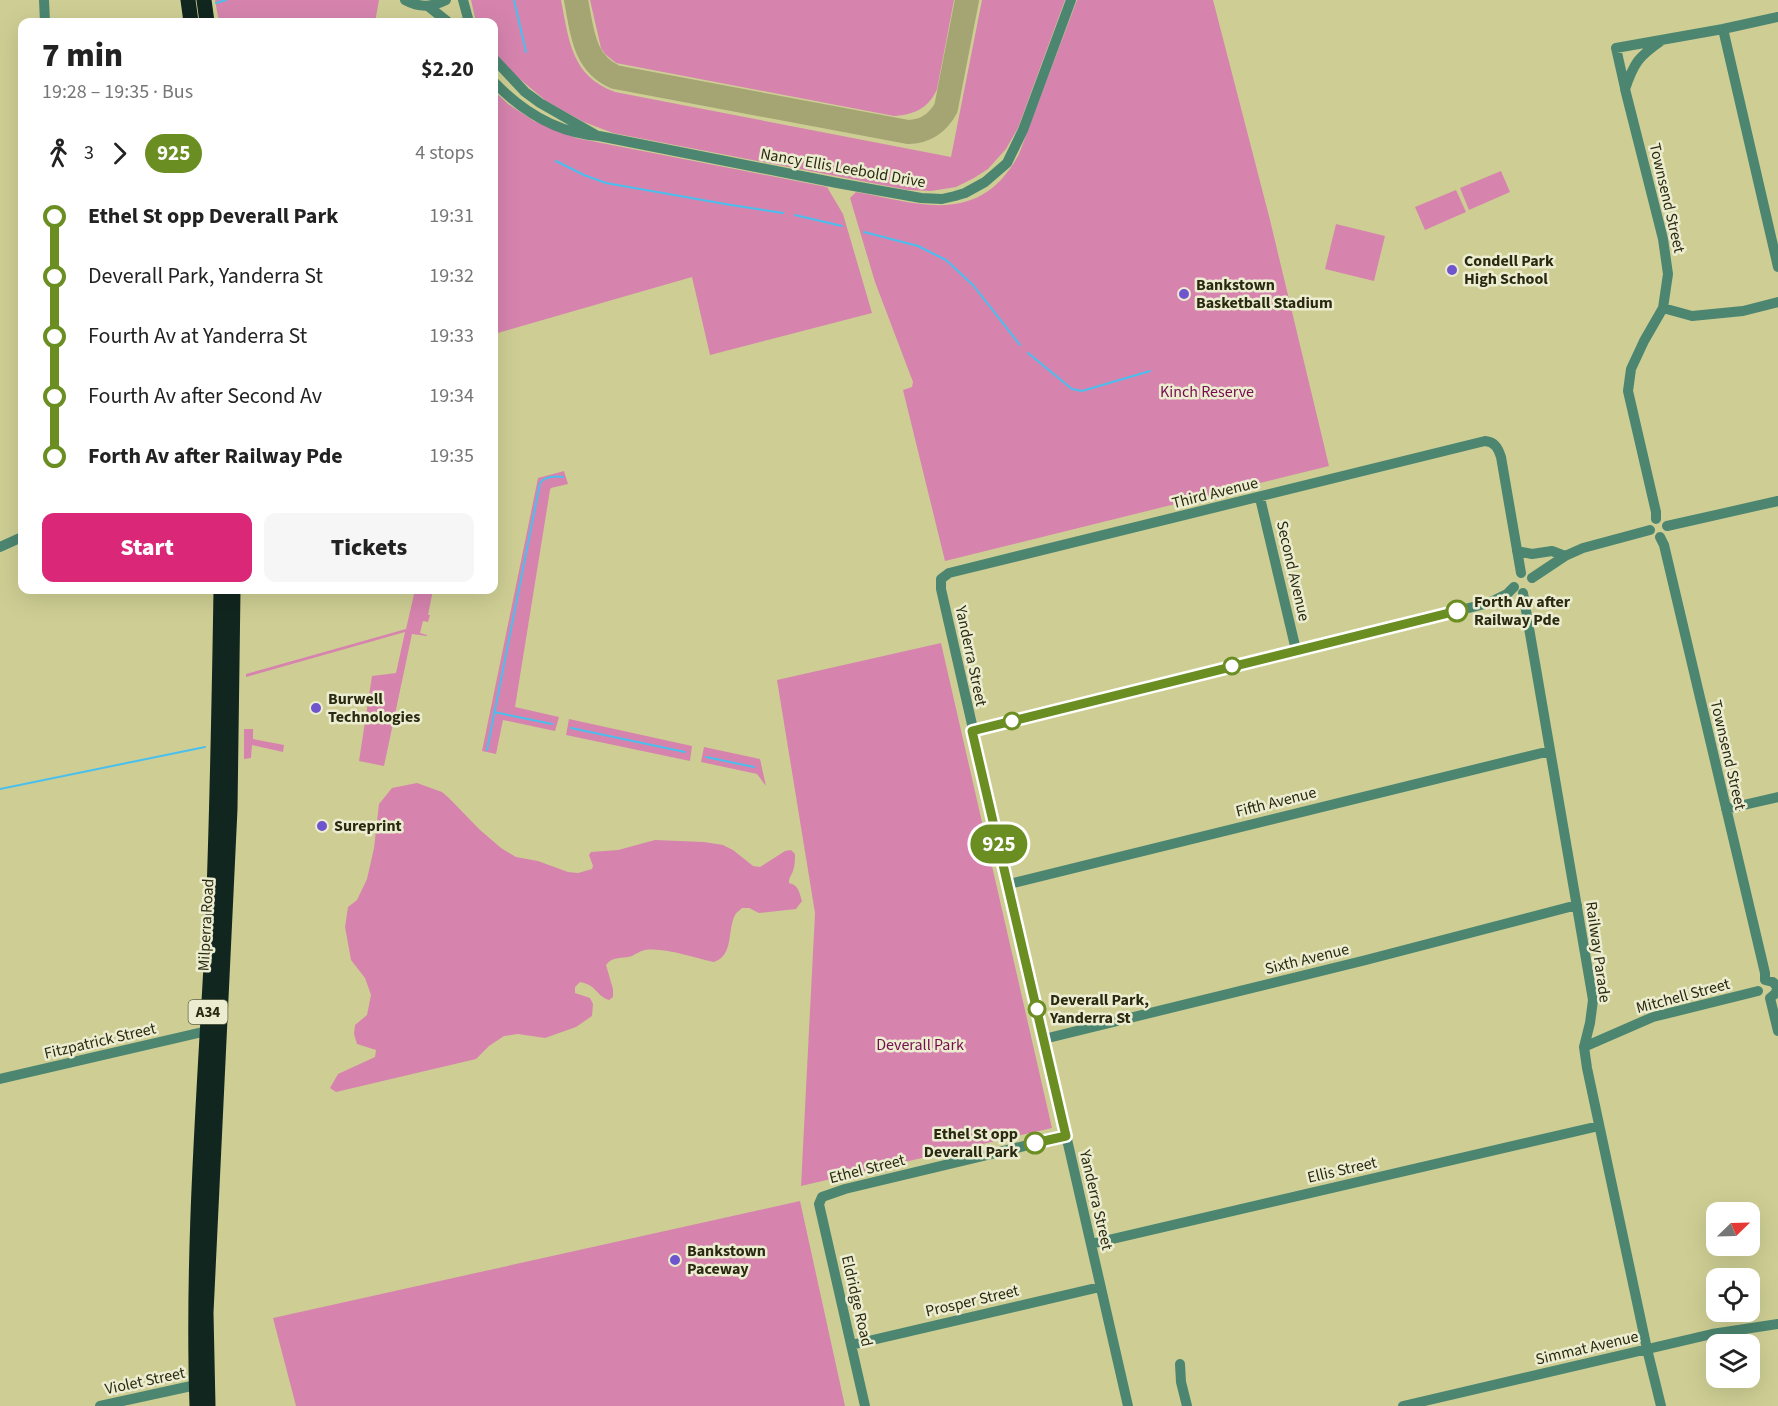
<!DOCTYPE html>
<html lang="en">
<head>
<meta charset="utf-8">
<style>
  :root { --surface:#fff; --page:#f6f6f6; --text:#222; --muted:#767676; --accent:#db2777 }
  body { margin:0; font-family:"Source Sans 3",sans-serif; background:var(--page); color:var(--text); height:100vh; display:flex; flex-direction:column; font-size:22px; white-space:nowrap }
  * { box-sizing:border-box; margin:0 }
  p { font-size:20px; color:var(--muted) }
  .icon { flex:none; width:33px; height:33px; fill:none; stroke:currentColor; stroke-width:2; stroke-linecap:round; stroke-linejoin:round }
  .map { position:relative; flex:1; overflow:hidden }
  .side { position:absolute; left:18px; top:18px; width:480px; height:576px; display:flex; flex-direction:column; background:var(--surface); border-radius:12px; box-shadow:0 6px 24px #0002 }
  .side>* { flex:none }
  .badge { padding:0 12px; border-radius:20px; font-size:21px; line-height:39px }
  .needle { width:39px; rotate:67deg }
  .controls { position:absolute; left:1706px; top:1202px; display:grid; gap:12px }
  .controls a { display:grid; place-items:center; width:54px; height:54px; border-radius:12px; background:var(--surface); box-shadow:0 6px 24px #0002; font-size:30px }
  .map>.badge { position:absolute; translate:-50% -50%; box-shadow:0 0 0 3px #fff }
  .legs { display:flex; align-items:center; gap:9px; height:66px; padding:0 24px; font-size:20px }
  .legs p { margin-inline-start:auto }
  .head { display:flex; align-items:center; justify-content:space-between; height:102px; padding:0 24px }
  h1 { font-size:33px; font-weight:800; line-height:45px }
  .cta { display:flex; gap:12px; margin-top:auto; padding:12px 24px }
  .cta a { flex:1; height:69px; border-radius:12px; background:var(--accent); color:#fff; font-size:24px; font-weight:800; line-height:69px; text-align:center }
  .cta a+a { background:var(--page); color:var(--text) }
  ul { padding:0 24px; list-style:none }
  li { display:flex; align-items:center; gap:21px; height:60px; font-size:22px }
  li i { display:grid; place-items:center; width:9px; height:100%; margin:0 8px; background:currentColor }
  li i::after { content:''; width:15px; height:15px; margin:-8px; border:4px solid; border-radius:50%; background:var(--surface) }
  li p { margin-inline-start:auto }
  li:first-child i { background:linear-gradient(#0000 50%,currentColor 0) }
  li:last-child i { background:linear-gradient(currentColor 50%,#0000 0) }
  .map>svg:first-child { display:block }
  .green { fill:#d684ae }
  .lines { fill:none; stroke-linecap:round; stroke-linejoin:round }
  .stream { stroke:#49bfee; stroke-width:2 }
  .taxiway { stroke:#a5a574; stroke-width:24 }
  .minor { stroke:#4c8671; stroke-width:10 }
  .highway { stroke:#11261f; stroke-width:15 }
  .line-1-casing { stroke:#fff; stroke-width:14 }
  .line-1 { stroke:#6b8e23; stroke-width:9 }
  .poi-dot { fill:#6e55ce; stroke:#ecedd0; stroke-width:2 }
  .stop-1-dot { fill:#fff; stroke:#6b8e23; stroke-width:3 }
  .labels { text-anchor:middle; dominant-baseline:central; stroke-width:5; stroke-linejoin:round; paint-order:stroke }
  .shield { fill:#ecedd0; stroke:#64644b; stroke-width:1.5 }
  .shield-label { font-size:15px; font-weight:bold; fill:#2a2a12 }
  .street-label { font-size:16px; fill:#2a2a12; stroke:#ecedd0 }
  .poi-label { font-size:16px; font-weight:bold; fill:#2a2a12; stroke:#ecedd0; text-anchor:start }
  .park-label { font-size:16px; fill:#740c4e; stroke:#ecedd0 }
  .stop-label { font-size:16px; font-weight:bold; fill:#2a2a12; stroke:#ecedd0; text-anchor:start }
</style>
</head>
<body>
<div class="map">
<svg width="1778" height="1406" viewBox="0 0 1778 1406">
  <rect width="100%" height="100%" fill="#cece94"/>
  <!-- green -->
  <path class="green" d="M215,0h164l-4,22h-156z
    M471,0h90c8,40 10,76 54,92l336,65 31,-157h83l-47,128 -12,21 -18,20 -14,9 -18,9 -25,4 -23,-1 -295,-57 -29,-11 -38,-21 -37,-31 -15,-18v-30h-18z
    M590,0h364l-17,89c-8,19 -23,26 -43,27l-278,-53 -11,-9 -4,-6z
    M1077,0h136l57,220 59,246 -384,95 -42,-171 9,-3 1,-5 -38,-100 -25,-84 6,-6c65,12 124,35 163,-38z
    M494,91l14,13 26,17 42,17 251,49 16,27 29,99 -162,42 -18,-78 -198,57z
    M1501,171l9,21 -41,18 -9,-22z
    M1456,190l10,22 -41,18 -10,-23z
    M1336,224l49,12 -11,45 -49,-12z
    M564,471l4,13 -17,4 -1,2 -35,217 44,10 -4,14 -52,-11 -7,34 -14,-3 56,-273z
    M415,590h18l-5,25h2l-2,7 -5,-1 -3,12 7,2v1l-15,-2 -28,132 -25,-5 13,-85 24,-3 9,-41 -159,45v-3l160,-45z
    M941,643l111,485 -251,58 14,-273 -38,-233z
    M569,719l123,27 -2,15 -124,-26z
    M244,729h9v10l31,6 -1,7 -31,-7 -1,13 -7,1z
    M704,747l56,12 6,27 -9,-12 -56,-12z
    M417,783l25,9 7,6 30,31 22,19 15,9 22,4 30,11 10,1 14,-4 1,-3 -4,-11 2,-3 27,-2 37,-10 49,2 19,3 10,5 20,16 7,1 25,-16 6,-1 4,4c0,5 0,11 -2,17 -2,5 -4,6 -4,12 10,2 10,9 13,18l-6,8 -37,4 -10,-5h-7c-1,1 -7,6 -7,7 -8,16 -1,40 -21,47 -20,-4 -49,-15 -69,-12 -5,1 -9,4 -13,6 -10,3 -20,0 -26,9l7,24v8l-4,3c-13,-4 -12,-15 -29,-18l-5,5v6l15,5 3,6 -1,12 -16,11 -31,11 -27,-4 -14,2 -15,10 -13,13 -140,33 -6,-4 8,-14 37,-17 1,-7 -19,-6 -3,-10 1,-9 12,-10 4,-20 -6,-17 -14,-18 -6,-33 3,-20 9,-7 10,-21 7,-31 5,-44 13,-16z
    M800,1201l45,205h-549l-23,-88z"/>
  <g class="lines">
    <!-- stream -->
    <path class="stream" d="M514,0l12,52
      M216,3l10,-3
      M556,161l28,14 22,8 125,22 52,8
      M795,215l47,11
      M864,232l54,14 28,14 27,25 47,60
      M1028,353l44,36 10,2 68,-20
      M494,712l58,12
      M571,728l114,24
      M487,750l53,-267c5,-7 15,-7 23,-6
      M706,757l48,10
      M0,789l205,-42"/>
    <!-- taxiway -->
    <path class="taxiway" d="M576,0c6,30 7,63 39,77l293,55c17,0 30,-9 38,-24l21,-108"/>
    <!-- minor -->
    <path class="minor" d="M44,0l1,22
      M405,0c15,8 27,7 41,0
      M463,0l6,22
      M428,6l20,16
      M1723,29l55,238
      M494,59l31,33 15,11 56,32
      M494,82c28,29 63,51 105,54l238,47 84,15 21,1 13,-3 10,-3 20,-11 22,-19 16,-33 48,-130
      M1625,88l-9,-40 107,-19 55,-12
      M1663,308l29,8 51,-5 35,-9
      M1260,498l36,152
      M1656,519v-7l-28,-121 3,-22 13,-28 19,-33 5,-34 -5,-35 -38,-150c9,-26 13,-32 36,-48
      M1667,526l111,-25
      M1660,537l4,8 101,428v7
      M0,547l22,-10
      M1517,551l15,3 20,-3 13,5
      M1532,578l33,-22 18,-8 67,-18
      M1523,593l70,407 -3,23 -6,24 3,21 60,281 14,57
      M972,731l517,-128 18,-9 7,-7
      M1726,809l52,-12
      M1009,884l541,-133
      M1765,980l8,2 4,5 -1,6 -6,5
      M1770,998l8,33
      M1044,1039l322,-79 211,-55
      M1584,1047l69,-30 105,-26
      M0,1079l207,-48
      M1091,1244l508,-118
      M851,1345l249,-58
      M1180,1364l1,18 6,24
      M100,1406l96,-21
      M865,1406l-46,-202 3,-7 23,-8 221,-53
      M1128,1406l-187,-817v-10l8,-6 536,-132c10,1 13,7 16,16l20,116
      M1403,1406l309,-72 66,-10"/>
    <!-- highway -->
    <path class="highway" d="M188,0l3,22
      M204,0l3,22
      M197,1406c-5,-147 6,-293 14,-440 6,-125 8,-251 10,-376
      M208,1406l-2,-93 24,-504 3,-219"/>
  </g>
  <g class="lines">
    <!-- line-1 casing -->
    <g class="line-1-casing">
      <path id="line-1" d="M1035,1143l31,-7 -94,-405 485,-120"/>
    </g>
    <!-- line-1 -->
    <use href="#line-1" class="line-1"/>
  </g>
  <!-- markers -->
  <g class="poi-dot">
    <circle cx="1452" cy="270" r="6"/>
    <circle cx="1184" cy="294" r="6"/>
    <circle cx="316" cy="708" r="6"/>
    <circle cx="322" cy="826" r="6"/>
    <circle cx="675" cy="1260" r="6"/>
  </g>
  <g class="stop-1-dot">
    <circle cx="1457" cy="611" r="10"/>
    <circle cx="1232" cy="666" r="8"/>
    <circle cx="1012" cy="721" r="8"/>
    <circle cx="1037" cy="1009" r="8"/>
    <circle cx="1035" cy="1143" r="10"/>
  </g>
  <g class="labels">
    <!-- shield labels -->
    <rect class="shield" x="188.5" y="1000" width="39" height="24" rx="4.5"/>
    <g class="shield-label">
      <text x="208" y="1012">A34</text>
    </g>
    <!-- street labels -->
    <g class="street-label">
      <text transform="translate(843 168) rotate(10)">Nancy Ellis Leebold Drive</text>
      <text transform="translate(1667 198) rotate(77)">Townsend Street</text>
      <text transform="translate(1215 493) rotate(-14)">Third Avenue</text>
      <text transform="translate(1293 571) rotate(77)">Second Avenue</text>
      <text transform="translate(971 656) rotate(78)">Yanderra Street</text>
      <text transform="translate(1728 755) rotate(77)">Townsend Street</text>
      <text transform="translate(1276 802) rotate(-14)">Fifth Avenue</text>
      <text transform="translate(206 925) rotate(-87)">Milperra Road</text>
      <text transform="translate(1598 952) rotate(82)">Railway Parade</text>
      <text transform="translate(1307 959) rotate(-14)">Sixth Avenue</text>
      <text transform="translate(1683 996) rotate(-15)">Mitchell Street</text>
      <text transform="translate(100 1041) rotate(-13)">Fitzpatrick Street</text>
      <text transform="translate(867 1169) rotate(-14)">Ethel Street</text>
      <text transform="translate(1342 1170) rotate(-13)">Ellis Street</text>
      <text transform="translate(1096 1200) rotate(77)">Yanderra Street</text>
      <text transform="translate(857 1301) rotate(77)">Eldridge Road</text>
      <text transform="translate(972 1301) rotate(-13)">Prosper Street</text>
      <text transform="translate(1587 1348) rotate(-13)">Simmat Avenue</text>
      <text transform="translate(145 1381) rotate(-12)">Violet Street</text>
    </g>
    <!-- poi labels -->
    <g class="poi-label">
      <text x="1464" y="261">Condell Park<tspan x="1464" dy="18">High School</tspan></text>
      <text x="1196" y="285">Bankstown<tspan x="1196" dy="18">Basketball Stadium</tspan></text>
      <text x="328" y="699">Burwell<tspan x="328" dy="18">Technologies</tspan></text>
      <text x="334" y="826">Sureprint</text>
      <text x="687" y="1251">Bankstown<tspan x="687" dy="18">Paceway</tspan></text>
    </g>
    <!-- park labels -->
    <g class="park-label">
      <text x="1207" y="392">Kinch Reserve</text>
      <text x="920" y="1045">Deverall Park</text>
    </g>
    <!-- stop labels -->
    <g class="stop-label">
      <text x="1474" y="602">Forth Av after<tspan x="1474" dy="18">Railway Pde</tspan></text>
      <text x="1050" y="1000">Deverall Park,<tspan x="1050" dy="18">Yanderra St</tspan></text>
      <text x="1018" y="1134" text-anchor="end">Ethel St opp<tspan x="1018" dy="18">Deverall Park</tspan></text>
    </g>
  </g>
</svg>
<div class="controls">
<a><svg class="needle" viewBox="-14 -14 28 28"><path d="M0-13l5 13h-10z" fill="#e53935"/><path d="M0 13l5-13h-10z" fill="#767676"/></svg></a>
<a><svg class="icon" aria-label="locate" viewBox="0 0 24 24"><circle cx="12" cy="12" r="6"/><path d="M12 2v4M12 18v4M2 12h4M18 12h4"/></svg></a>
<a><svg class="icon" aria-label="layers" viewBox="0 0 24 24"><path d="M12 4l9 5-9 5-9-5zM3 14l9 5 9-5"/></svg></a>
</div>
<b class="badge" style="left:999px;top:844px;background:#6b8e23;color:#fff">925</b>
<section class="side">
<div class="head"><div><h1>7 min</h1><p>19:28 – 19:35 · Bus</p></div><b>$2.20</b></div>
<div class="legs"><svg class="icon" aria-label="walk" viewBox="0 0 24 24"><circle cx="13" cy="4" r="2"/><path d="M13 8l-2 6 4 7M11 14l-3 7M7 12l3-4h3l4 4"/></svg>3<svg class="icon" aria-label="forward" viewBox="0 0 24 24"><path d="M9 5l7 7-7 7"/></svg><b class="badge" style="background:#6b8e23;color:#fff">925</b><p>4 stops</p></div>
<ul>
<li><i style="color:#6b8e23"></i><b>Ethel St opp Deverall Park</b><p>19:31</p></li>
<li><i style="color:#6b8e23"></i><span>Deverall Park, Yanderra St</span><p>19:32</p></li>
<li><i style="color:#6b8e23"></i><span>Fourth Av at Yanderra St</span><p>19:33</p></li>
<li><i style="color:#6b8e23"></i><span>Fourth Av after Second Av</span><p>19:34</p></li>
<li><i style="color:#6b8e23"></i><b>Forth Av after Railway Pde</b><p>19:35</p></li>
</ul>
<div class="cta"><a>Start</a><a>Tickets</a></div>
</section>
</div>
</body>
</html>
